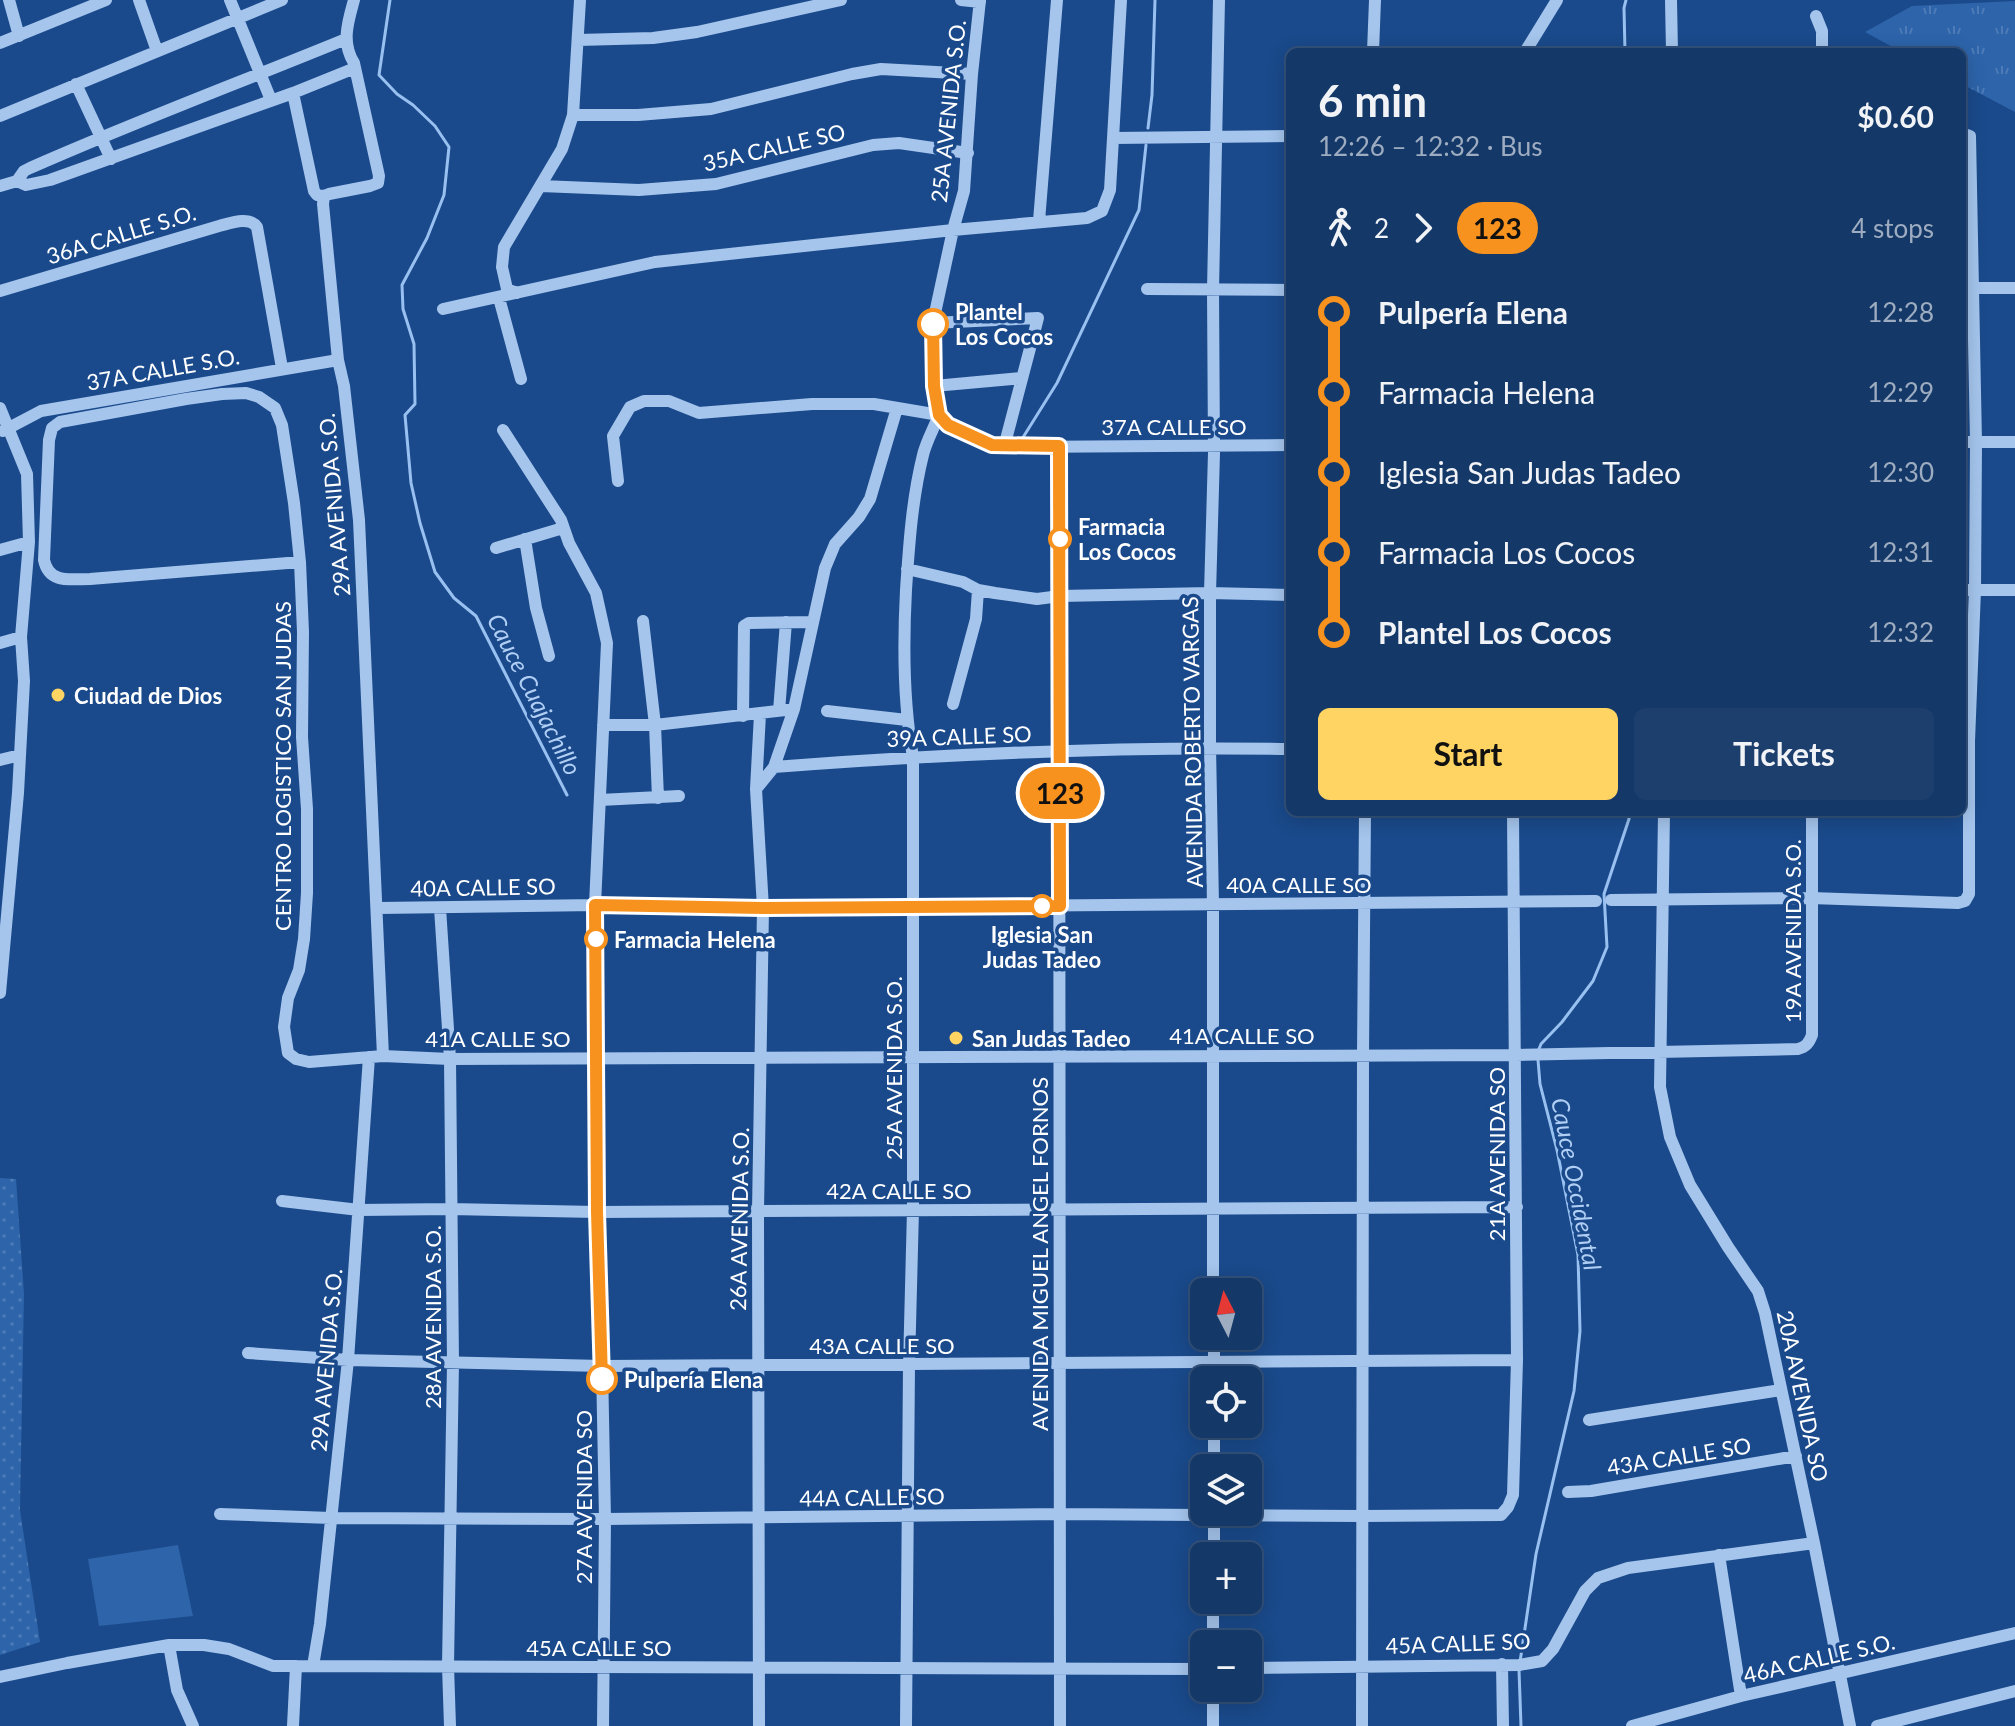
<!DOCTYPE html>
<html lang="en">
<head>
<meta charset="utf-8">
<style>
  :root { --surface:#143868; --page:#1d3f6e; --text:#f1f3f6; --muted:#9dacc0; --line:#33527c; --accent:#ffd462 }
  body { margin:0; font-family:Lato,sans-serif; background:var(--page); color:var(--text); height:100vh; display:flex; flex-direction:column; font-size:30px; white-space:nowrap }
  * { box-sizing:border-box; margin:0 }
  p { font-size:26px; color:var(--muted) }
  .icon { flex:none; width:44px; height:44px; fill:none; stroke:currentColor; stroke-width:2; stroke-linecap:round; stroke-linejoin:round }
  .map { position:relative; flex:1; overflow:hidden }
  .panel { position:absolute; left:1286px; top:48px; width:680px; height:768px; display:flex; flex-direction:column; background:var(--surface); border-radius:12px; box-shadow:0 4px 20px #0003,0 0 0 2px var(--line) }
  .panel>* { flex:none }
  .badge { padding:0 16px; border-radius:26px; font-size:28px; line-height:52px }
  .needle { width:52px; rotate:354deg }
  .fabs { position:absolute; left:1190px; top:1278px; display:grid; gap:16px }
  .fabs a { display:grid; place-items:center; width:72px; height:72px; border-radius:12px; background:var(--surface); box-shadow:0 4px 20px #0003,0 0 0 2px var(--line); font-size:40px }
  .map>.badge { position:absolute; translate:-50% -50%; box-shadow:0 0 0 4px #fff }
  .legs { display:flex; align-items:center; gap:12px; height:88px; padding:0 32px; font-size:26px }
  .legs p { margin-inline-start:auto }
  .overview { display:flex; align-items:center; justify-content:space-between; height:136px; padding:0 32px }
  h1 { font-size:44px; font-weight:700; line-height:60px }
  .action { display:flex; gap:16px; margin-top:auto; padding:16px 32px }
  .action a { flex:1; height:92px; border-radius:12px; background:var(--accent); color:#111; font-size:32px; font-weight:700; line-height:92px; text-align:center }
  .action a+a { background:var(--page); color:var(--text) }
  ul { padding:0 32px; list-style:none }
  li { display:flex; align-items:center; gap:28px; height:80px; font-size:30px }
  li i { display:grid; place-items:center; width:12px; height:100%; margin:0 10px; background:currentColor }
  li i::after { content:''; width:20px; height:20px; margin:-10px; border:6px solid; border-radius:50%; background:var(--surface) }
  li p { margin-inline-start:auto }
  li:first-child i { background:linear-gradient(#0000 50%,currentColor 0) }
  li:last-child i { background:linear-gradient(currentColor 50%,#0000 0) }
  .map>svg:first-child { display:block }
  .grass { fill:url(#grass-dots) }
  .park { fill:url(#park-tufts) }
  .garden { fill:#2d64aa }
  .lines { fill:none; stroke-linecap:round; stroke-linejoin:round }
  .stream { stroke:#98c0f0; stroke-width:3 }
  .minor { stroke:#a5c5ed; stroke-width:12 }
  .line-1-casing { stroke:#fff; stroke-width:18 }
  .line-1 { stroke:#f7921f; stroke-width:12 }
  .stop-1-dot { fill:#fff; stroke:#f7921f; stroke-width:4 }
  .poi-dot { fill:#ffd462; stroke:#1a4a8b; stroke-width:3 }
  .labels { text-anchor:middle; dominant-baseline:central; stroke-width:7; stroke-linejoin:round; paint-order:stroke }
  .street-label { font-size:22px; fill:#fff; stroke:#1a4a8b }
  .stop-label { font-size:22px; font-weight:bold; fill:#fff; stroke:#1a4a8b; text-anchor:start }
  .poi-label { font-size:22px; font-weight:bold; fill:#fff; stroke:#1a4a8b; text-anchor:start }
  .water-label { font-size:24px; font-style:italic; fill:#b1cff5; stroke:#1a4a8b }
</style>
</head>
<body>
<div class="map">
<svg width="2015" height="1726" viewBox="0 0 2015 1726">
  <defs>
    <pattern id="grass-dots" width="8" height="8" patternUnits="userSpaceOnUse" patternTransform="scale(2)"><rect width="8" height="8" fill="#2d64aa"/><path d="M2 2h.1M6 6h.1" fill="none" stroke="#4c7bb7" stroke-width="1.8" stroke-linecap="round"/></pattern>
    <pattern id="park-tufts" width="24" height="20" patternUnits="userSpaceOnUse" patternTransform="scale(2)"><rect width="24" height="20" fill="#2d64aa"/><path d="M3 7l-1-3M5 7V3M7 7l1-3M15 17l-1-3M17 17v-4M19 17l1-3" fill="none" stroke="#4c7bb7"/></pattern>
  </defs>
  <rect width="100%" height="100%" fill="#1a4a8b"/>
  <!-- grass -->
  <path class="grass" d="M0,1178l16,1 8,115 -4,216 20,132 -40,13z"/>
  <!-- park -->
  <path class="park" d="M2015,1v111l-53,-28v-32h-60l-37,-20 47,-26z"/>
  <!-- garden -->
  <path class="garden" d="M178,1545l15,71 -94,10 -11,-67z"/>
  <g class="lines">
    <!-- stream -->
    <path class="stream" d="M390,0l-11,75 18,19 16,11 22,21 14,21 -5,48 -17,43 -25,47 1,24 11,35 1,60 -10,11 6,68 9,40 15,49 19,26 22,18 91,179
      M1625,52l-1,-44 2,-8
      M1148,128l4,-33 3,-95
      M1022,439l35,-56 82,-173 7,-65
      M1539,1049l2,-5 21,-22 31,-41 14,-34 -3,-53 25,-75v-7
      M1520,1662l16,-108 38,-163 6,-60 -2,-76 -21,-105 -17,-66 -2,-24
      M1519,1670l2,56"/>
    <!-- minor -->
    <path class="minor" d="M9,0l10,36
      M139,0l18,51
      M230,0l41,100
      M354,0c-6,22 -13,42 0,63l25,113 -1,7 -8,3 -41,8 -5,2 -1,8 15,156 6,26 15,134 24,536
      M961,0l19,2
      M980,0l-8,74 -8,117 -11,39 -21,97 2,59 5,29 9,10 44,20 12,2 286,-2
      M1671,0l1,52
      M1816,16l6,15v21
      M578,40l75,-2 44,-6 144,-32
      M0,43l106,-43
      M1373,52l2,-52
      M1525,52l32,-52
      M76,84l35,75
      M293,93l21,98 3,4 7,1
      M573,115h65l73,-6 141,-35 29,-5 91,5
      M0,116l282,-116
      M1113,138l177,-2
      M17,181l9,4 24,-5 243,-87 62,-25
      M0,186l17,-5 7,-10 6,-3c104,-46 211,-86 316,-129
      M541,186l98,4 77,-6 157,-39 26,-2 69,10
      M1039,221l18,-221
      M1962,288h53
      M1147,289l143,1
      M0,291l219,-65c12,-3 30,-10 38,1l25,141
      M517,293l-10,-4 -5,-22 2,-20 58,-98 11,-34 7,-115
      M499,298l22,81
      M443,309l212,-47 298,-32 134,-12 15,-7 8,-21 11,-190
      M933,323l105,-5 -34,129
      M934,386l88,-8
      M0,408l27,66 2,68 -8,95 3,44 -6,112 -18,200
      M503,430l58,90 8,23 27,50 11,50 -12,262 2,307 5,154 3,153 -2,207
      M3,431l38,-20 297,-51
      M1962,442h53
      M1059,446l1,1280
      M618,481l-5,-45 17,-29 14,-6h25l30,12 113,-9h62l65,11
      M525,539l11,69 13,48
      M496,548l67,-20
      M0,550l29,-8
      M300,562l-210,17c-20,0 -41,5 -46,-19l5,-120 3,-12 8,-6 126,-23 36,-5 24,-1 13,4 16,11 7,17 12,78 6,59 3,70 -1,105 5,72v84l-3,46 -5,31 -11,28 -4,29 4,26 8,6 13,3 74,-6 67,3 1065,-4 283,-6c8,-2 11,-6 14,-14v-223
      M907,569l56,13 15,8 17,3 42,6 23,-3 150,-3 80,2
      M1962,590h53
      M643,621l12,104 3,73
      M0,643l21,-6
      M953,704l23,-85 2,-29
      M779,711l7,-89
      M827,711l80,9
      M743,716l1,-90 5,-3 64,-1
      M603,725h52l139,-16
      M0,760l20,-5
      M774,767c171,-13 344,-21 516,-18
      M756,789l18,-22 20,-58 31,-141 10,-24 24,-27 11,-18 27,-91
      M600,800l79,-4
      M1664,812l-4,275 10,50 20,48 38,62 30,44 7,22 49,230 36,183
      M1611,900l200,-2 147,5 7,-2 4,-7v-153l6,-151 1,-148 -6,-306 -8,-3
      M378,908l217,-3 168,3 833,-7
      M440,908l10,151 3,304 -5,303 2,60
      M282,1201l77,9 92,-1 146,3 920,-5
      M1213,1292v-388l-3,-157v-154l4,-140 -1,-163 6,-290
      M1214,1336v44
      M248,1353l100,7 254,6 915,-6
      M1589,1420l192,-30
      M1214,1424v44
      M1568,1492l23,-1 205,-35
      M220,1514l111,4 274,1 455,-5 302,2 139,-1 7,-8 5,-12 4,-135 -4,-548
      M1719,1555l22,141
      M1214,1556v-44
      M1213,1600v44
      M169,1645l8,45 16,36
      M1502,1664l1,62
      M313,1666l7,-42 28,-264 21,-303
      M1248,1668l271,-3 23,-4 11,-12 32,-58 13,-13 30,-10 186,-25
      M0,1677l67,-14 102,-18h35l25,4 44,17h23l908,3
      M293,1726l3,-60
      M759,1726l-1,-515 5,-303 -7,-119 4,-75
      M906,1726l3,-361 4,-155v-453c-10,-55 -10,-111 -7,-167 3,-45 6,-91 17,-135 3,-13 11,-27 16,-40
      M1213,1726v-38
      M1362,1726l1,-672 2,-242
      M1632,1726l109,-30 274,-63
      M1877,1726l138,-35"/>
  </g>
  <g class="lines">
    <!-- line-1 casing -->
    <g class="line-1-casing">
      <path id="line-1" d="M602,1379l-5,-167 -2,-307 168,3 297,-2 -1,-460 -67,-1 -44,-20 -9,-10 -5,-29 -1,-62"/>
    </g>
    <!-- line-1 -->
    <use href="#line-1" class="line-1"/>
  </g>
  <!-- markers -->
  <g class="stop-1-dot">
    <circle cx="933" cy="324" r="14"/>
    <circle cx="1060" cy="539" r="10"/>
    <circle cx="1042" cy="906" r="10"/>
    <circle cx="596" cy="939" r="10"/>
    <circle cx="602" cy="1379" r="14"/>
  </g>
  <g class="poi-dot">
    <circle cx="58" cy="695" r="8"/>
    <circle cx="956" cy="1038" r="8"/>
  </g>
  <g class="labels">
    <!-- street labels -->
    <g class="street-label">
      <text transform="translate(948 111) rotate(-84)">25A AVENIDA S.O.</text>
      <text transform="translate(774 147) rotate(-13)">35A CALLE SO</text>
      <text transform="translate(121 234) rotate(-17)">36A CALLE S.O.</text>
      <text transform="translate(163 369) rotate(-10)">37A CALLE S.O.</text>
      <text x="1174" y="426">37A CALLE SO</text>
      <text transform="translate(334 505) rotate(-95)">29A AVENIDA S.O.</text>
      <text transform="translate(959 736) rotate(-2)">39A CALLE SO</text>
      <text transform="translate(1192 742) rotate(-91)">AVENIDA ROBERTO VARGAS</text>
      <text transform="translate(282 766) rotate(-90)">CENTRO LOGISTICO SAN JUDAS</text>
      <text x="1299" y="884">40A CALLE SO</text>
      <text transform="translate(483 887) rotate(-1)">40A CALLE SO</text>
      <text transform="translate(1792 931) rotate(-90)">19A AVENIDA S.O.</text>
      <text x="1242" y="1035">41A CALLE SO</text>
      <text x="498" y="1038">41A CALLE SO</text>
      <text transform="translate(893 1068) rotate(-90)">25A AVENIDA S.O.</text>
      <text transform="translate(1496 1154) rotate(-90)">21A AVENIDA SO</text>
      <text x="899" y="1190">42A CALLE SO</text>
      <text transform="translate(739 1219) rotate(-89)">26A AVENIDA S.O.</text>
      <text transform="translate(1039 1254) rotate(-90)">AVENIDA MIGUEL ANGEL FORNOS</text>
      <text transform="translate(432 1317) rotate(-90)">28A AVENIDA S.O.</text>
      <text x="882" y="1345">43A CALLE SO</text>
      <text transform="translate(326 1360) rotate(-85)">29A AVENIDA S.O.</text>
      <text transform="translate(1803 1396) rotate(78)">20A AVENIDA SO</text>
      <text transform="translate(1679 1456) rotate(-9)">43A CALLE SO</text>
      <text transform="translate(583 1497) rotate(-90)">27A AVENIDA SO</text>
      <text transform="translate(872 1497) rotate(-1)">44A CALLE SO</text>
      <text transform="translate(1458 1643) rotate(-2)">45A CALLE SO</text>
      <text x="599" y="1647">45A CALLE SO</text>
      <text transform="translate(1819 1658) rotate(-13)">46A CALLE S.O.</text>
    </g>
    <!-- stop labels -->
    <g class="stop-label">
      <text x="955" y="311">Plantel<tspan x="955" dy="25">Los Cocos</tspan></text>
      <text x="1078" y="526">Farmacia<tspan x="1078" dy="25">Los Cocos</tspan></text>
      <text x="1042" y="934" text-anchor="middle">Iglesia San<tspan x="1042" dy="25">Judas Tadeo</tspan></text>
      <text x="614" y="939">Farmacia Helena</text>
      <text x="624" y="1379">Pulpería Elena</text>
    </g>
    <!-- poi labels -->
    <g class="poi-label">
      <text x="74" y="695">Ciudad de Dios</text>
      <text x="972" y="1038">San Judas Tadeo</text>
    </g>
    <!-- water labels -->
    <g class="water-label">
      <text transform="translate(535 694) rotate(63)">Cauce Cuajachillo</text>
      <text transform="translate(1577 1184) rotate(79)">Cauce Occidental</text>
    </g>
  </g>
</svg>
<div class="fabs">
<a><svg class="needle" viewBox="-14 -14 28 28"><path d="M0-13l5 13h-10z" fill="#e53935"/><path d="M0 13l5-13h-10z" fill="#9dacc0"/></svg></a>
<a><svg class="icon" aria-label="locate" viewBox="0 0 24 24"><circle cx="12" cy="12" r="6"/><path d="M12 2v4M12 18v4M2 12h4M18 12h4"/></svg></a>
<a><svg class="icon" aria-label="layers" viewBox="0 0 24 24"><path d="M12 4l9 5-9 5-9-5zM3 14l9 5 9-5"/></svg></a>
<a>+</a>
<a>−</a>
</div>
<b class="badge" style="left:1060px;top:793px;background:#f7921f;color:#111">123</b>
<section class="panel">
<div class="overview"><div><h1>6 min</h1><p>12:26 – 12:32 · Bus</p></div><b>$0.60</b></div>
<div class="legs"><svg class="icon" aria-label="walk" viewBox="0 0 24 24"><circle cx="13" cy="4" r="2"/><path d="M13 8l-2 6 4 7M11 14l-3 7M7 12l3-4h3l4 4"/></svg>2<svg class="icon" aria-label="forward" viewBox="0 0 24 24"><path d="M9 5l7 7-7 7"/></svg><b class="badge" style="background:#f7921f;color:#111">123</b><p>4 stops</p></div>
<ul>
<li><i style="color:#f7921f"></i><b>Pulpería Elena</b><p>12:28</p></li>
<li><i style="color:#f7921f"></i><span>Farmacia Helena</span><p>12:29</p></li>
<li><i style="color:#f7921f"></i><span>Iglesia San Judas Tadeo</span><p>12:30</p></li>
<li><i style="color:#f7921f"></i><span>Farmacia Los Cocos</span><p>12:31</p></li>
<li><i style="color:#f7921f"></i><b>Plantel Los Cocos</b><p>12:32</p></li>
</ul>
<div class="action"><a>Start</a><a>Tickets</a></div>
</section>
</div>
</body>
</html>
